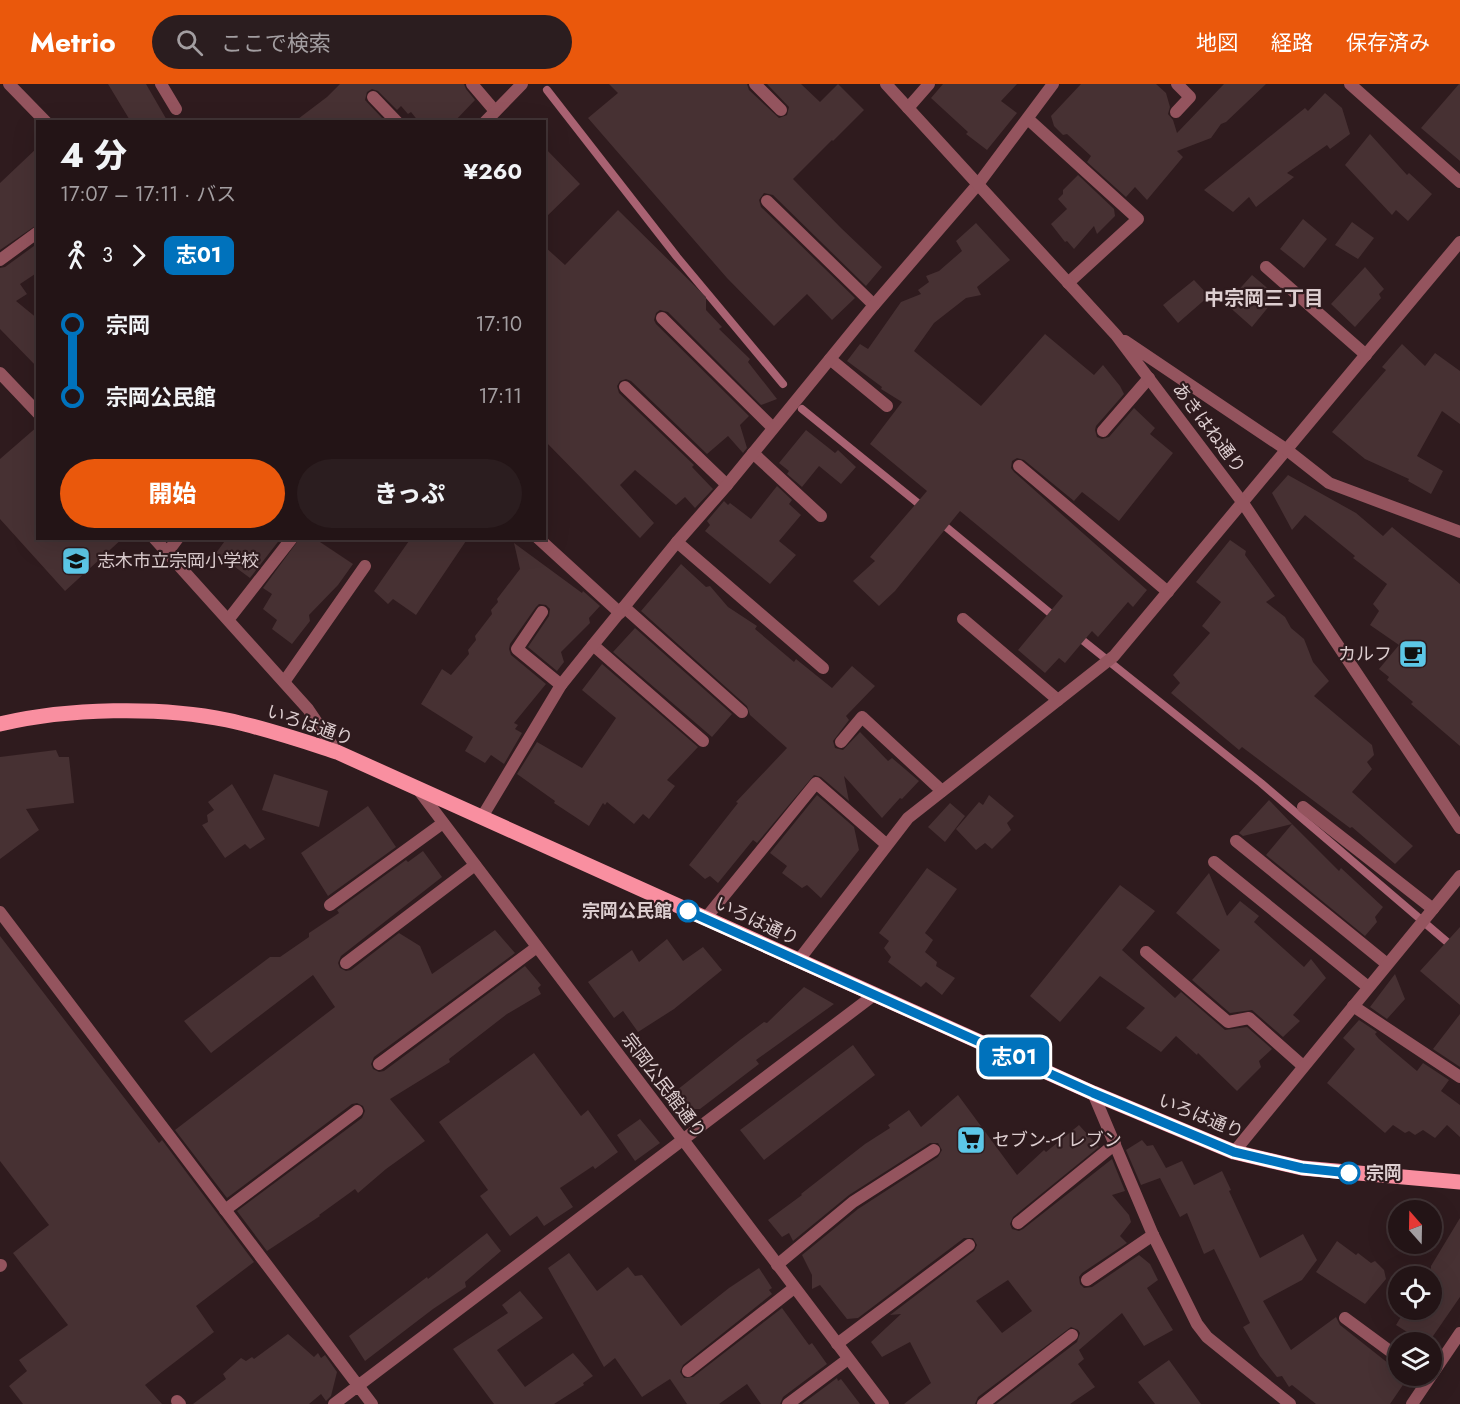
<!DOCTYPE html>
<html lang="ja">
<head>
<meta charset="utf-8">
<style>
  :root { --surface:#231416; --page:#2b1d1f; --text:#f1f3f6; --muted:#a39ea1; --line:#403335; --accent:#ea580c }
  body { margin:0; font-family:Jost,"Noto Sans JP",sans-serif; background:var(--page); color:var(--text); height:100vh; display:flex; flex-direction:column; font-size:22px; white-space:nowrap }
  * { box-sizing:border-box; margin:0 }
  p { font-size:20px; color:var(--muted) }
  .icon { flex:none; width:33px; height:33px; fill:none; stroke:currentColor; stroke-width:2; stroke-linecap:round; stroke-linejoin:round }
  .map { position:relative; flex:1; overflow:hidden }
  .drawer { position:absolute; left:36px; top:36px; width:510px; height:420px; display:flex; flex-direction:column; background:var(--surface); border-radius:0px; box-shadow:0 6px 24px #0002,0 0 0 2px var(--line) }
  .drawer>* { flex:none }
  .badge { padding:0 12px; border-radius:9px; font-size:21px; line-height:39px }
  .needle { width:39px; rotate:340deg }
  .buttons { position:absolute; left:1388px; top:1116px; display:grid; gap:12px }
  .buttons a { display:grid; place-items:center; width:54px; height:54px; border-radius:50%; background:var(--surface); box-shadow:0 6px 24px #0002,0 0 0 2px var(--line); font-size:30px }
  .map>.badge { position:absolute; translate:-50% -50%; box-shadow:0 0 0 3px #fff }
  .legs { display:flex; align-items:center; gap:9px; height:66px; padding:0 24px; font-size:20px }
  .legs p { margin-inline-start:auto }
  .head { display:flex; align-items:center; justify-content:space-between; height:102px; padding:0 24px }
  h1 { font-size:33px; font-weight:800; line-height:45px }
  .cta { display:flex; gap:12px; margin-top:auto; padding:12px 24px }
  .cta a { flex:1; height:69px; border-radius:36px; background:var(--accent); color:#fff; font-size:24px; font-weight:800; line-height:69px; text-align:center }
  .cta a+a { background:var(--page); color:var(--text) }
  ul { padding:0 24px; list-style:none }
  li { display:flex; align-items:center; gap:21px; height:72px; font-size:22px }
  li i { display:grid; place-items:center; width:9px; height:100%; margin:0 8px; background:currentColor }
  li i::after { content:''; width:15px; height:15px; margin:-8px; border:4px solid; border-radius:50%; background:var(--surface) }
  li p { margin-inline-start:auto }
  li:first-child i { background:linear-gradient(#0000 50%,currentColor 0) }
  li:last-child i { background:linear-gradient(currentColor 50%,#0000 0) }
  header { display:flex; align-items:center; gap:36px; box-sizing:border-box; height:84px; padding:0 30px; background:var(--accent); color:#fff }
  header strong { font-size:28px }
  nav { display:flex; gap:33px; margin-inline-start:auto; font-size:21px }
  .search { width:420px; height:54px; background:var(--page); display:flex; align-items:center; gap:15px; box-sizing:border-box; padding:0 21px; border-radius:33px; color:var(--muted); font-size:22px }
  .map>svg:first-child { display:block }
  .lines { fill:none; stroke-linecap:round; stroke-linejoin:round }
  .stream { stroke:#a96272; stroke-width:8 }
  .building { fill:#473133; fill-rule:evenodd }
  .service { stroke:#94545e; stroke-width:12 }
  .minor { stroke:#94545e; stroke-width:12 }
  .tertiary { stroke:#94545e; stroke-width:12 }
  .primary { stroke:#f98fa0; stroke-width:15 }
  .line-1-casing { stroke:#fff; stroke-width:14 }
  .line-1 { stroke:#0072bc; stroke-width:9 }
  .stop-1-dot { fill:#fff; stroke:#0072bc; stroke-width:3 }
  .labels { text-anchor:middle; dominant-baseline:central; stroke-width:4.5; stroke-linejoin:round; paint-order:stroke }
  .street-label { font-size:18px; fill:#ddced0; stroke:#2f1b1e }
  .poi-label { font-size:18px; fill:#ddced0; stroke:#2f1b1e; text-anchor:start }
  .stop-label { font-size:18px; font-weight:bold; fill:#ddced0; stroke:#2f1b1e; text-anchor:end }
  .neighbourhood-label { font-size:20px; font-weight:bold; fill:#ddced0; stroke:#2f1b1e }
</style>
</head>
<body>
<header>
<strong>Metrio</strong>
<div class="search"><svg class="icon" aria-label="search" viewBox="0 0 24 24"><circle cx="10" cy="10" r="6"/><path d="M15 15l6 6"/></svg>ここで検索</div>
<nav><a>地図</a><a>経路</a><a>保存済み</a></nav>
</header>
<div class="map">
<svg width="1460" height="1320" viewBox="0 0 1460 1320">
  <rect width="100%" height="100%" fill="#2f1b1e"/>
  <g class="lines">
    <!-- stream -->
    <path class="stream" d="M547,6l130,167 106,127
      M802,325l122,99
      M940,438l116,96
      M1076,551l185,148 199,170"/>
  </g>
  <!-- building -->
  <path class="building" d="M108,0h38l22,38h-37z
    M340,0h124l2,5 9,11 -21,22h-35l-8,-10 -3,2 -7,-8 -4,4 -19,-19 -6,-2 -5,3 -2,8 18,19 -3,3h-86l33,-25z
    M609,0h138l2,6 30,28 8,-3 2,-8 -22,-23h34l19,18 18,-18 26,26 -31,31 -1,-1 -39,39 48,49 41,39 -16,19 -93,-91 -9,-2 -5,7 2,7 94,91 -23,22 -25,-26 -33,32 -47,-48 -139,-160 30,-25z
    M943,0h74l-16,17 16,12 -30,37 -21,-16 2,-2 -37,-34z
    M1081,0h75l10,9 4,14 -2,7 5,6 4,13 47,-49h42l-40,38 -5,2 -10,14 -34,13 6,6 -36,43 -12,-13 -9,10 -39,-35 4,-6 -24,-22 -4,1 -9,-9 -3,-10z
    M1459,0h1v77l-39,-33z
    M1325,9l17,15 8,26 -20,15 -3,-4 -40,28 7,4 -38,30 -7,-10 -16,15 -29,-22 101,-82 3,3z
    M1370,50l37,41 2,-2 23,21 -24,27 -12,-11 -4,5 -47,-50z
    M38,63v77l-38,26v-67z
    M544,63l36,37 -36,35z
    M1078,91l36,34 1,7 -18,18 -3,-8 -20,23 -7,-8 -2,1 -14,-18 16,-15 -9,-10 5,-5v-4z
    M618,126l88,87v13l16,17 -3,2 31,30 -2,3 29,37 -16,6 -93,-93 -8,-2 -4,3 -2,7 2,4 93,92 -9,9 7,23 -4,5 -15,-17 -21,18 -76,-73 -5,-2 -6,2 -3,5 2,7 75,72 -2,2 21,22 -18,19 -10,-11 -9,8 -41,-35 -15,15 34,38 -14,15 -96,-98v-194l21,19z
    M1303,135l24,20 -23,29 -24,-19z
    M1352,138l22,16 -16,21 -23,-14z
    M976,139l34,37 -33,27 4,8 -15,3 -32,25 -20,28 67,55 64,-72 49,41 9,-10 17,21 4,8 -28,32 -1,4 2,7 5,2 7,-2 25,-29 21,20 -5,6 23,19 -54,68 -37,-29 -8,9 -50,-41 -7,-2 -5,3 -1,7 3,4 133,118 -14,17 -5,-5 -30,35 -6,-6 -27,32 -6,-5 -14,15 -27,-23 45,-54 -103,-85 -65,80 -16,15 -26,-25 22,-20 -5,-4 57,-66 -57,-47 32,-42 -21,-13 1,-2 -35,-26 13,-17 8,5 33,-47 20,-8 -3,-4 11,-8 -3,-6 13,-5 23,-20 -6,-10z
    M38,159v29l-18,12 7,10 -11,7 22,18v49l-38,-39v-61l5,-1z
    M1365,183l19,22 -5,5 2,4 -26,29 -24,-23z
    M1252,191l20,17 2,8 -22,27 -26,-23z
    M1194,196l15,16 -31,27 -15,-18z
    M1402,260l23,22 10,-13 25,18v53l-18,-13 -25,45 26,15 -12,23 -23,-13 1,-2 -44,-20 -33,-27 54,-62 -4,-3z
    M38,342v112h85l-58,53 -65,-72v-60z
    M806,346l29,23 3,-3 18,17 -15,17 -22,-18 -17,21 -15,-13 2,-3 -10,-8z
    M1288,391l68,38 27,23 9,-9 68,57v162l-49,-42 2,-2 -26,-22 2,-3 -10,-8 20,-24 -29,-20 9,-14 -6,-7 14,-20 -34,-26 2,-2 -50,-41 -13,15 -20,-37z
    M777,402l15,14 -3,4 12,11 -22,26 17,14 -26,29 -65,-53 5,-6 -3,-4 17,-20 4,4 2,-2 21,16z
    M227,454h54l-31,40 -34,-25z
    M300,454h14l39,26 -15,21 -29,30 1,6 -18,23 -20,-15 5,-9 -14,-11 9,-15 -9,-6z
    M411,454h57l-52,77 -23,-16 -5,5 -14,-13z
    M1230,456l16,11 -1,4 30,41 -9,6 19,15 6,11 13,11 9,23 16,19 -15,15 58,49 2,10 -7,7 5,7 -20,23 61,54 -18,18 -43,-37 -2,1 -108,-81 -3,3 -68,-57 9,-10 -7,-8 37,-42 -8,-7 19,-24 -25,-20z
    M514,459l68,50 1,-2 17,15 -11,12 1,5 -29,29 3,10 -7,9 -29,-24 21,-31 1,-7 -4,-4 -7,-1 -3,3 -26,37 -1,5 2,6 35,29 -32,39 4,2 -3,4 7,4 -18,31 -13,-9 -6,8 -20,-12 8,-14 -52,-33 21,-35 9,6 18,-21 -1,-4 8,-10 -1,-4 17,-22 -1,-4 7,-8 -1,-3 23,-30z
    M681,480l25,23 4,-1 18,21 29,19 -2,3 39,33 2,-3 36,29 20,-22 23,20 -29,30 3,4 -16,21 2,7 8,2 17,-18 28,29 4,-3 27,23 -17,18 -2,-1 -18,20 -38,-42 5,25 -28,-24 -7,-2 -57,68 -4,-3 -35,43 -8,-7 -5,3 -16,-14 49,-62 -2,-1 51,-54 -37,-33 -3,-9 -106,-95z
    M635,544l97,86 -20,23 -99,-85z
    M602,580l96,83 -31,33 8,6 -26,33 -6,-5 -9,10 -27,-22 -2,3 -2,-2 -14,23 -35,-23 1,-2 -38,-27 20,-32 45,26 34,-50 -34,-28z
    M56,666l3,7h10l5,46 -48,6 13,21 -39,29v-102z
    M274,690l54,17 -9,36 -57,-17z
    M232,700l33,55 -15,10 -5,-5 -20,14 -23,-33 6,-3 -1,-7 7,-5 -6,-8z
    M817,711l37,32 5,23 -38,48 -14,-13 -5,3 -20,-15 5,-7 -17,-13z
    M989,711l25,21 -7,7 4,7 -19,19 -7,-6 -9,7 -20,-21 23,-27 4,3z
    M1269,716l23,24 -49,12 -4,-3z
    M950,719l15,13 -20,26 -17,-15z
    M368,722l28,41 -68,49 -27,-43z
    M1292,740l47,47 2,-3 42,39 -8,10 2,5 -12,14 -99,-81z
    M423,767l19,26 -101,79 -3,7 2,5 6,3 5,-1 48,-37 21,13 12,28 63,-44 20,23 -141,104 -3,7 2,5 6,3 5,-1 141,-105 16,19 -3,3 3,6 -34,20 -58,45 1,3 -60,37 35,42 -39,28 -28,24 -3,-4 -36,26 1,1 -53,35 -30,-40 125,-93 3,-7 -2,-5 -6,-3 -5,1 -125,94 -52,-68 160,-123 -22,-32 -102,78 -27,-32 86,-64h10l29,-20v-4l30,-20 -2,-3 69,-50 2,2z
    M927,784l30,21 -32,44 8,7 -8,12 12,10 -1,4 19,12 -13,17 -16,-13 -5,5 -33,-25 3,-5 -7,-9 5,-7 -10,-8z
    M1209,789l18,43 13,-15 19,15 -5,6 50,45 7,-8 15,19 -33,37 7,6 -17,16 -31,-27 -22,3 -38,-33 28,-30 -44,-37z
    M1120,801l35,26 -33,39 53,48 6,-6 44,38 22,-3 25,22 -13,12 2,6 -24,24 -39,-38 -1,2 -21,-19 -15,16 -35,-24 19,-20 -45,-32 -40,46 -30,-26z
    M1460,843v78l-40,-34z
    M0,852l159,207 3,-3 92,122 -58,44 18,26 -69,53 17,19h-139l-14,-18 18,-15 -8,-11 49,-35 -55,-72 36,-28 -49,-64z
    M667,855l16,22 20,-14 19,23 -48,39 -36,23 -15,-21 -9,7 -26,-36 44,-32 7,12z
    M1395,890l10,25 -18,20 -17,-12z
    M804,903l30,17 -78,56 3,4 -59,45h-8l-15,-19 63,-50 24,-18 3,1z
    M1460,930v53l-27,-18z
    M1359,936l18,12 -2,2 4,5 38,32 6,-8 26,17 -8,11 19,14v32l-13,-12 -12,13 -12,-8 -8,5 -6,-4 -4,2 -12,-8 -8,8 -58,-50 28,-34 -12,-11z
    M853,961l22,30 -111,85 -24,-30z
    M534,969l47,63 7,-6 30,42 -23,17 -2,-3 -33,22 13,19 -29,19 -7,-10 -27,20 -30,-40 8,-6 -49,-68z
    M958,1011l59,80 27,-25 2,2 33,-27 20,22 -86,70 -3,7 2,5 7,2 4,-2 89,-70 13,32 -13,4 17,20 2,7 -11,14 7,7 -45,30 -3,4 1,7 4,4 8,-1 47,-32 11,9 8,16 -11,8 26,42 -29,16 -22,-33 -43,37 5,9 -6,5 17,23 -25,17h-74l81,-62 3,-9 -2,-3 -7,-3 -93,70 -3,7h-71l27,-21 -21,-41 -28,15 -11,-15 30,-28 -11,1 84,-64 3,-6 -4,-7h-9l-106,80 -11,1 -27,-34 -8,4v-14l-10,-20 56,-46 80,-52 4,-7 -4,-7h-8l-81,52 -56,46 -4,-8 -7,4 -14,-17 34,-25 -1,-1 64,-50 25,-16 -2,-3 21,-15 12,17zM1008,1196l24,31 -30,22 -26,-32z
    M640,1035l20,24 -25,18 -18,-26z
    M1142,1056l5,6 6,-1 13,23 16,-7 12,24 28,-14 9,19 -2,1 31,67 43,-24 14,26 -15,20 -39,21 28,49 45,-33 4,8 58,46v5h5l4,3 -17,25h-74l-24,-19 -3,2 -7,-11 -5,1 -17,-21 -17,-29 7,-4 -36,-74 -10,5 -17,-41 -7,4 -20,-39 -19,7 -15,-35z
    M1460,1134v79l-29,42v-2l-4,5h-4l-27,-17 9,-15h26v-44z
    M487,1149l14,18 -36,31 1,5 -33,22 -68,52 -16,-25 78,-59 1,2z
    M1337,1157l19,14 2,-2 13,10 4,-2 9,9 2,9 -21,25 -49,-32z
    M569,1169l28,38 31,-24 7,9 7,-1 39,51 48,-38 30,-20 13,20 -3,2 3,4 -89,71 -3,7 4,6 9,-1 89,-69 27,37 3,-2 15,21 -44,33 -3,7h-19l-14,-20 -28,20h-32l-17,-25 -28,18 -27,-39 -11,9 -56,-99z
    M520,1207l23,27 -46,32 28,37 48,-34 20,23 -10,7 1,2 -30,19h-60l-41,-55 55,-36 -6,-8z
    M288,1250l26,23 4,-4 3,5 4,-3 12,17 -6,24 -5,5 -5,-7 -12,10h-116l33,-25 -3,-5 18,-16 5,3 6,-4 2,2z
    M1169,1276l32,44h-46l-17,-22z
    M837,1294l1,3 3,-2 19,25h-58z"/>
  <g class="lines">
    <!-- service -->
    <path class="service" d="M9,0l37,38
      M472,0l23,27
      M755,0l26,26
      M1350,0l110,98
      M373,13l24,25
      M767,117l107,104
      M0,176l38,-28
      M1266,183l100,88
      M662,234l111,110
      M830,275l57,47
      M625,303l102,98
      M1103,347l46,-53
      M753,369l68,63
      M1019,382l149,126
      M538,454l82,75
      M677,458l146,126
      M624,523l118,105
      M542,528l-25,37 44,36
      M963,535l95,81
      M593,561l110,96
      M284,598l81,-116
      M841,658l21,-25 80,74
      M1303,723l130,102
      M1236,757l151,123
      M1214,778l154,125
      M330,821l113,-82
      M1146,868l82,70 21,-4 54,48
      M346,879l129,-98
      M1353,922l107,71
      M379,980l158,-117
      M225,1126l132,-99
      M1018,1139l97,-79
      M777,1181l76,-63 81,-52
      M0,1182l1,-1
      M1087,1196l66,-45
      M1345,1234l53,39
      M837,1260l132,-99
      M688,1287l106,-83
      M177,1317l3,3
      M788,1320l60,-45
      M983,1320l89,-69"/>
    <!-- minor -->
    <path class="minor" d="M161,0l15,25
      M908,24l21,-24
      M1176,28l14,-15 -13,-13
      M1028,35l110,100 -70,64
      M485,38l37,-38
      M0,289l38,40
      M154,454l154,171 29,43
      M167,469l11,-15
      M228,536l64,-82
      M482,733l79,-132 32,-40 84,-103 50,-57 147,-180 105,-122 74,-99
      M0,828l372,492
      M705,835l111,-136 71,62
      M798,877l110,-143 206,-162 346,-414
      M1093,1009l60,142 44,89 10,13 83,67
      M1234,1068l226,-276
      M334,1320l540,-409
      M1412,1320l48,-71"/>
    <!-- tertiary -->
    <path class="tertiary" d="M886,0l230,251 127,168 217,325
      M1125,257l162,109 42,33 131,49
      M417,704l466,616"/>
    <!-- primary -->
    <path class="primary" d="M0,640c66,-16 161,-18 227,-4 38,8 73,20 110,32l756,341 141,59 68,16 158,14"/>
  </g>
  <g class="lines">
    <!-- line-1 casing -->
    <g class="line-1-casing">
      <path id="line-1" d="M688,827l405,182 141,59 68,16 47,5"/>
    </g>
    <!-- line-1 -->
    <use href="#line-1" class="line-1"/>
  </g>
  <!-- icons -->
  <defs>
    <g id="school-square" transform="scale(1.5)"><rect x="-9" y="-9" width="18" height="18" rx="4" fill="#5cc7e7" stroke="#2f1b1e"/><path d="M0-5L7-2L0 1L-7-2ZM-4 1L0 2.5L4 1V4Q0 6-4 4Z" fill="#111"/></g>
    <g id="cafe-square" transform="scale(1.5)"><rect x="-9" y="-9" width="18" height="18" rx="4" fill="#5cc7e7" stroke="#2f1b1e"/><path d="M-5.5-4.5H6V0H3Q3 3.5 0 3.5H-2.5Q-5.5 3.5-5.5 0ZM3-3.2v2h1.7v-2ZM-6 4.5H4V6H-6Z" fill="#111"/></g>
    <g id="supermarket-square" transform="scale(1.5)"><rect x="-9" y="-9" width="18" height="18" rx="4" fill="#5cc7e7" stroke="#2f1b1e"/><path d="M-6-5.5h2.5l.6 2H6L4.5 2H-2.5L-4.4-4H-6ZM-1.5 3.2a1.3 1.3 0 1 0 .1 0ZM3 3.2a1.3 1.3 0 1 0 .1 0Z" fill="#111"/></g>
  </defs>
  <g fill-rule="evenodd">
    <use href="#school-square" x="76" y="477"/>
    <use href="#cafe-square" x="1413" y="570"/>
    <use href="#supermarket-square" x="971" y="1056"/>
  </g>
  <!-- markers -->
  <g class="stop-1-dot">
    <circle cx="688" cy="827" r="10"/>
    <circle cx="1349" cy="1089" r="10"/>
  </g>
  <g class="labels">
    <!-- street labels -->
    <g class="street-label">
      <text transform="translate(1209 344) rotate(53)">あきはね通り</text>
      <text transform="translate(310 641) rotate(19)">いろは通り</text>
      <text transform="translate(757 837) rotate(25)">いろは通り</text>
      <text transform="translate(664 1002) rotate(53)">宗岡公民館通り</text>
      <text transform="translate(1201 1032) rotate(22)">いろは通り</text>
    </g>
    <!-- poi labels -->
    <g class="poi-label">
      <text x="97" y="477">志木市立宗岡小学校</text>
      <text x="1392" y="570" text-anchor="end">カルフ</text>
      <text x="992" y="1056">セブン-イレブン</text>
    </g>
    <!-- stop labels -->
    <g class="stop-label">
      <text x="672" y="827">宗岡公民館</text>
      <text x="1366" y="1089" text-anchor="start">宗岡</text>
    </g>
    <!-- neighbourhood labels -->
    <g class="neighbourhood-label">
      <text x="1264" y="214">中宗岡三丁目</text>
    </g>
  </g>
</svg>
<div class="buttons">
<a><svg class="needle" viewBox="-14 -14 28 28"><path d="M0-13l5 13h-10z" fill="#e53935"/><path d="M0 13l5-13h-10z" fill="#a39ea1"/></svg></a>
<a><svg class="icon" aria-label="locate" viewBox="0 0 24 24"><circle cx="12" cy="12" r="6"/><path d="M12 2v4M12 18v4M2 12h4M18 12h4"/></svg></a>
<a><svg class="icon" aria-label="layers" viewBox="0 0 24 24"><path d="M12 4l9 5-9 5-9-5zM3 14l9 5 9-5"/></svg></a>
</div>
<b class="badge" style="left:1014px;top:973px;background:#0072bc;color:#fff">志01</b>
<section class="drawer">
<div class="head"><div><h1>4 分</h1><p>17:07 – 17:11 · バス</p></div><b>¥260</b></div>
<div class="legs"><svg class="icon" aria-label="walk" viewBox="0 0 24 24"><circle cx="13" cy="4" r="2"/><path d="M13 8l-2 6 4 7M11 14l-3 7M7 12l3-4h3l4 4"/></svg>3<svg class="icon" aria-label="forward" viewBox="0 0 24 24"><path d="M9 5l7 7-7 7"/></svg><b class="badge" style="background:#0072bc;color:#fff">志01</b></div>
<ul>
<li><i style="color:#0072bc"></i><b>宗岡</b><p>17:10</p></li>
<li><i style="color:#0072bc"></i><b>宗岡公民館</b><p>17:11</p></li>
</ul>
<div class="cta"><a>開始</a><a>きっぷ</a></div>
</section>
</div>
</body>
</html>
